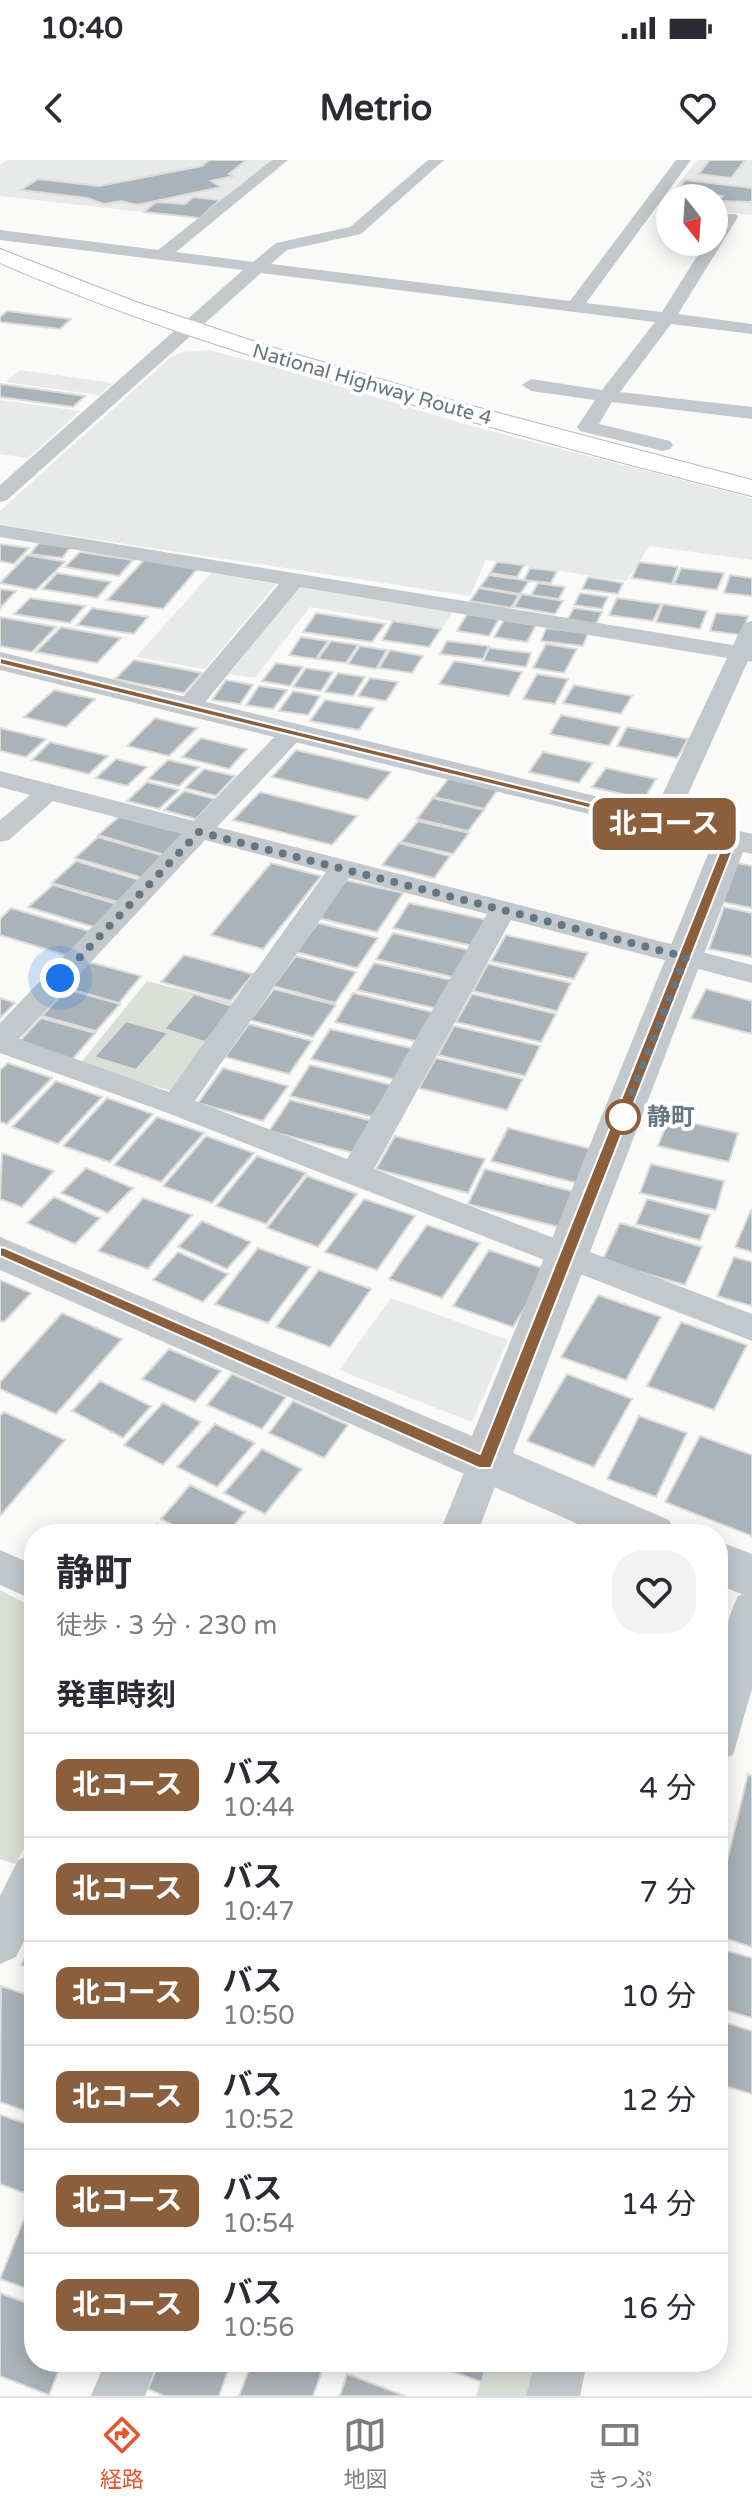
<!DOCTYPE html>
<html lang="ja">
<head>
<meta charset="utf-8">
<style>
  :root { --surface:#fff; --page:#f2f2f3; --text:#2b2b33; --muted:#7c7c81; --line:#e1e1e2; --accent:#e4572e }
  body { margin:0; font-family:"Varela Round","Noto Sans JP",sans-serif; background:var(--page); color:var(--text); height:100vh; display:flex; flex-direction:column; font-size:30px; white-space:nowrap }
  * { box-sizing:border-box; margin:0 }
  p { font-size:26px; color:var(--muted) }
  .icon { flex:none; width:44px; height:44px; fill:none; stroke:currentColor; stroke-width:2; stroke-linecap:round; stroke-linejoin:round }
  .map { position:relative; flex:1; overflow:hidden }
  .details { position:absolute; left:24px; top:1364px; width:704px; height:848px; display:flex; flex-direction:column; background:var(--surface); border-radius:32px; box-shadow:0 4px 20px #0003 }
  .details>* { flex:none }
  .badge { padding:0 16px; border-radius:12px; font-size:28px; line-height:52px }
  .needle { width:52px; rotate:163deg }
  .controls { position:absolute; left:656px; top:24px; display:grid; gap:16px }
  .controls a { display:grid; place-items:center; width:72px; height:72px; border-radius:50%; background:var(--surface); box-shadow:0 4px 20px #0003; font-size:40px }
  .you { position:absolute; width:40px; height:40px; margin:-20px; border:6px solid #fff; border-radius:50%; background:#1a73e8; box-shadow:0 0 0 12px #1a73e833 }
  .map>.badge { position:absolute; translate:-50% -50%; box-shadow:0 0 0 4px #fff }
  h2 { padding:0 32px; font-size:30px; line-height:72px }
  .round { display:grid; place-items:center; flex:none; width:84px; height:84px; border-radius:32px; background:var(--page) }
  .head { display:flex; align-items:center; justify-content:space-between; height:136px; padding:0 32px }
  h1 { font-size:38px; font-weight:700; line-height:60px }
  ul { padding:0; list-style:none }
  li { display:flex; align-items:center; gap:24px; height:104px; padding:0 32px; border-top:2px solid var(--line) }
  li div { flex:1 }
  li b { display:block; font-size:30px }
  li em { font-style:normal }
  li .badge { min-width:88px; font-weight:700; text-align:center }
  .status { display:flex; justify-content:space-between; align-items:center; height:56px; padding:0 40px; background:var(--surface); direction:ltr }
  .status svg { height:22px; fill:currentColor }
  header { display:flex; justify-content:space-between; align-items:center; height:104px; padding:0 32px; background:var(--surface); font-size:36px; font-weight:700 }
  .menu { display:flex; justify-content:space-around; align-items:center; height:112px; border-top:2px solid var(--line); background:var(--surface); font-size:22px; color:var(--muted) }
  .menu a { display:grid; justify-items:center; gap:4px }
  .menu .on { color:var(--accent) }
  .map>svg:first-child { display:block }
  .built { fill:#e8e9e9 }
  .green { fill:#dadfd7 }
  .building { fill:#aab3b9; stroke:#dcdcda; stroke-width:2 }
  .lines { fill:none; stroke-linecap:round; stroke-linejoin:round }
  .trunk-casing { stroke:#b4b9bd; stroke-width:2 }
  .minor { fill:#c3c8cc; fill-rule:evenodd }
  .tertiary { fill:#c3c8cc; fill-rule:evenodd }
  .trunk { fill:#fff; fill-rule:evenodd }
  .line { fill:#8b5e3c; stroke:#fff; stroke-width:2 }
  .walk { stroke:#657683; stroke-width:8; stroke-dasharray:0 14.4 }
  .stop-dot { fill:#fff; stroke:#8b5e3c; stroke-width:4 }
  .labels { text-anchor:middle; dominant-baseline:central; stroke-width:8; stroke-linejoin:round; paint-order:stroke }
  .far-street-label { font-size:20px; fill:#657683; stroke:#fff }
  .stop-label { font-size:24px; font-weight:bold; fill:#657683; stroke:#fff; text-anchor:start }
</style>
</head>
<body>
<div class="status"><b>10:40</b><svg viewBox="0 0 49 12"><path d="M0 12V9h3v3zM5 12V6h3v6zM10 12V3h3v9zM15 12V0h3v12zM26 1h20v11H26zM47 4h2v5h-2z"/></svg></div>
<header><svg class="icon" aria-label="back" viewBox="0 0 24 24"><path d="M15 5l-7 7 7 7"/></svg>Metrio<svg class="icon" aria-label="heart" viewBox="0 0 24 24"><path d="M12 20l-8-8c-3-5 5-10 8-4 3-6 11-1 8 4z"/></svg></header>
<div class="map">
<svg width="752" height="2236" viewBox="0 0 752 2236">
  <rect width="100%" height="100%" fill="#fafaf8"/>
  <!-- built -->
  <path class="built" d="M7,0h268l-71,59 -204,-23v-31z
    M697,0h55v55l-38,-4v-13h-44v8l-8,-1z
    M208,190l71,18 188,57 285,73v62l-102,-14 -24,35 -140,-21 -16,36 -470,-71v-14l170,-153 13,-6z
    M20,210l93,13 -14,12 -94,-13z
    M0,240l80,11 -52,47 -28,-4z
    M211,413l65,11 -71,85 -69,-12z
    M301,424l154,25 -14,20 -131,-22 -55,71 -26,-4z
    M391,1138l117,42 -36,82 -133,-52z"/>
  <!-- green -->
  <path class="green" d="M147,821l94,24 -65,87 -97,-27z
    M0,1430l34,18v224l-19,32 -15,-5z
    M487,2202h53l-10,34h-54z"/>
  <!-- building -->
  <path class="building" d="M209,0h37l-17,14 4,2 -22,5 10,6 -84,18 -16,-4 -17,3 -17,-6 -66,-8 17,-11 61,7 103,-20z
    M710,0h35l-14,18 -33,-4z
    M685,20l67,8v14l-33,-1 4,-5 -46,-5z
    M193,37l27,3 -20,18 -56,-6 12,-10 29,2z
    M7,151l64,8 -11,10 -60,-7v-5z
    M0,225l1,-1 84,12 -12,11 -73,-10z
    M39,383l32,4 -9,11 -32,-4z
    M0,384l29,4 -15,16 -14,-3z
    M80,392l53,8 -14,16 -54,-9z
    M27,395l38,7 -29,28 -36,-7z
    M144,400l54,8 -35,41 -56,-9z
    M497,402l27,3 -7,12 -27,-4z
    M639,402l39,5 -6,17 -40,-6z
    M530,408l27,3 -6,12 -27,-3z
    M681,408l43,5 -7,17 -43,-6z
    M57,413l54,9 -14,16 -55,-9z
    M489,415l40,6 -9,13 -40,-7z
    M730,415l22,3v18l-28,-3z
    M588,417l35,6 -5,11 -36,-5z
    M538,423l27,4 -6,12 -28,-4z
    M479,428l40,7 -8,13 -41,-7z
    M0,429l16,2 -16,17z
    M580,433l28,4 -6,12 -28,-4z
    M522,434l41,7 -8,13 -41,-7z
    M30,438l55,8 -15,17 -56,-9z
    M617,438l44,6 -8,17 -44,-6z
    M663,444l44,7 -7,18 -44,-7z
    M92,448l56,9 -14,17 -57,-9z
    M574,448l28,4 -6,12 -29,-4z
    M316,453l69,11 -13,18 -69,-10z
    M716,453l32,3 -6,19 -32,-4z
    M467,454l32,5 -10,17 -32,-5z
    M0,457l56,10 -24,25 -32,-6z
    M504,460l32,5 -9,17 -33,-5z
    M393,461l48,8 -12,18 -47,-7z
    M61,467l60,11 -24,25 -61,-11z
    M546,468l42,5 -5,13 -42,-5z
    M301,477l27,4 -12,18 -27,-4z
    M331,481l27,4 -12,18 -28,-4z
    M447,481l42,5 -6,13 -43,-5z
    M546,484l31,5 -13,24 -31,-5z
    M360,486l27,4 -11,19 -28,-5z
    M489,488l42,5 -5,14 -43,-6z
    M390,490l33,6 -11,17 -33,-5z
    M134,500l68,13 -18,20 -69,-14z
    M454,501l68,11 -13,24 -70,-12z
    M276,503l27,4 -13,19 -28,-5z
    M306,508l27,4 -12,19 -28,-4z
    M338,513l27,4 -12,19 -28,-4z
    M537,514l31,5 -13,25 -32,-5z
    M370,518l28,4 -12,19 -28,-5z
    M226,520l27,5 -13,19 -28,-4z
    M574,525l58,11 -11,18 -58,-11z
    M259,526l28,4 -14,19 -27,-4z
    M54,530l41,9 -29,28 -42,-10z
    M293,531l27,5 -12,19 -29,-4z
    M325,540l49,8 -15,22 -49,-9z
    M561,555l59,12 -11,19 -59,-12z
    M155,558l42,10 -28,28 -42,-10z
    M627,567l61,12 -11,19 -60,-12z
    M0,568l46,11 -20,18 -26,-6z
    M201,578l46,11 -18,20 -47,-12z
    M50,582l58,14 -19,18 -57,-14z
    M296,590l95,22 -23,28 -96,-23z
    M543,592l50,11 -14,20 -50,-11z
    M116,599l31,8 -20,19 -31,-8z
    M168,600l31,7 -20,19 -31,-7z
    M606,608l50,11 -12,20 -52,-12z
    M204,609l31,7 -19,20 -31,-8z
    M450,617l49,11 -15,21 -50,-12z
    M147,622l32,8 -20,19 -32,-8z
    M184,631l31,8 -19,20 -32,-9z
    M260,632l97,24 -25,29 -99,-25z
    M433,638l51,12 -16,21 -51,-12z
    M121,655l65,19 -21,21 -67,-20z
    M418,661l51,12 -16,21 -52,-12z
    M98,677l66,19 -21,22 -68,-20z
    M399,683l51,13 -16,22 -52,-13z
    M76,701l67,20 -22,22 -69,-20z
    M271,703l50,13 -58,73 -52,-14z
    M737,703l15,3v42l-29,-6z
    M345,720l58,13 -26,39 -59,-14z
    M53,725l67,20 -23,23 -69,-21z
    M409,743l79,17 -15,26 -80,-18z
    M724,747l28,6v44l-43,-8z
    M11,748l81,24 -24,24 -68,-21v-16z
    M318,763l60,15 -21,30 -61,-16z
    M393,773l80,18 -16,27 -81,-19z
    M506,775l82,18 -14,26 -83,-18z
    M184,795l69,19 -22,27 -70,-19z
    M296,796l60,16 -21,31 -62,-17z
    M89,802l52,14 -22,27 -53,-15z
    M374,803l82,18 -17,28 -82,-19z
    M488,804l83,19 -14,28 -84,-20z
    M66,829l54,15 -24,27 -54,-15z
    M274,829l62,16 -23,32 -63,-17z
    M706,829l46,12v33l-61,-16z
    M353,833l83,20 -17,29 -84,-20z
    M194,834l41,13 -30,35 -41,-13z
    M472,834l84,20 -15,28 -85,-20z
    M0,838l15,5 -15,15z
    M41,858l54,15 -24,28 -55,-16z
    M126,861l42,12 -32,37 -42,-13z
    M249,864l63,17 -23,33 -64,-17z
    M454,866l86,20 -15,30 -87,-21z
    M330,869l85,20 -18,31 -86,-21z
    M436,898l87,21 -16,31 -88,-22z
    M8,903l44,15 -45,46 -7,-2v-52z
    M310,905l86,21 -19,32 -87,-22z
    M223,908l65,18 -25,35 -65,-18z
    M56,921l46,16 -44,47 -46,-17z
    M107,938l46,16 -43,48 -47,-16z
    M290,940l87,22 -19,32 -89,-23z
    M157,957l47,16 -43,49 -47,-17z
    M669,958l69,15 -9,29 -71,-16z
    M508,968l91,23 -15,34 -93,-24z
    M206,976l48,17 -42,50 -49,-17z
    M395,976l90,23 -17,34 -92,-24z
    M2,993l52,18 -32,36 -22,-8z
    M257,996l49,17 -40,51 -50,-18z
    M651,1004l73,17 -8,29 -76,-17z
    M86,1008l47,20 -25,25 -47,-20z
    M485,1009l94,24 -16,35 -95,-24z
    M307,1016l50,18 -39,53 -51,-19z
    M54,1037l46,21 -25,26 -48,-21z
    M143,1038l49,17 -44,54 -50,-18z
    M364,1039l51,17 -38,54 -52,-18z
    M647,1039l63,16 -10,25 -64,-16z
    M751,1050h1v42l-17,-5z
    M202,1061l49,21 -24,27 -49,-22z
    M620,1063l82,24 -17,38 -83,-24z
    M427,1065l53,18 -38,55 -53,-19z
    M258,1088l52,19 -42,56 -53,-19z
    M489,1090l59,20 -35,57 -60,-21z
    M178,1092l50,22 -25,28 -50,-22z
    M734,1097l18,5v44l-35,-10z
    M319,1110l52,19 -41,58 -54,-20z
    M0,1120l31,13 -27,29 -4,-1z
    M598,1135l63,22 -35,63 -65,-23z
    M62,1153l60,26 -66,75 -56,-25v-7z
    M681,1162l66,23 -33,65 -67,-24z
    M169,1189l52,22 -26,31 -53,-23z
    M232,1214l54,23 -24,32 -55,-24z
    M567,1214l65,25 -38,68 -67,-26z
    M100,1221l51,25 -28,32 -51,-27z
    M293,1241l55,24 -24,33 -55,-25z
    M163,1243l38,19 -38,43 -39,-20z
    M4,1252l61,28 -65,76v-100z
    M639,1256l48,17 -31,64 -49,-18z
    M215,1264l40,19 -38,44 -40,-20z
    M700,1276l52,19v81l-87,-34z
    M262,1289l40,20 -37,45 -41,-21z
    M190,1325l55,27 -18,22h-36l-30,-15z
    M157,1364l19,10h-28z
    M748,1614l4,2v171l-34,-11v-37z
    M34,1780v29l-13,-4z
    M718,1788l34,10v60l-34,-10z
    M1,1826l33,11v117l-34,-12z
    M718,1860l34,11v63l-34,-10z
    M0,1955l34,11v43l-10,24 -24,-9z
    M26,2054l8,3v74l-34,-12z
    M0,2133l34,13v56h28l-13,33 -49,-19z
    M159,2202h72l-12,34h-55l-16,-7z
    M252,2202h73l-12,34h-74z
    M425,2202h62l-5,20z
    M347,2214l58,22h-65z"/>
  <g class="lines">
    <!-- trunk casing -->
    <g class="trunk-casing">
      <path id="trunk" d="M0,89l136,53 132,44 189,56 295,78v16c-129,-32 -258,-67 -386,-105 -124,-37 -247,-76 -366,-128z"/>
    </g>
    <!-- minor -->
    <path class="minor" d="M272,0h16l-112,92 77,10 23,-19 74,-16 78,-67h16l-83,74 -74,16 -16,14 299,37 106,-141h15l-105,143 76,9 44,-70h8v-12l10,-16h12l2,3 -60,97 74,10v10l-81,-10 -51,68 132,15v12l-140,-17 -13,22 71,17 3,4 -3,4 -7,2 -83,-20 -3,-4 18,-27 -64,-9 -9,-6 9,-6 71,11 53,-68 -394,-49 -254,227 -7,2v-17l243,-215 -243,-30v-10l158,20z
      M0,365l733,120 11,-22 8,-2v41l-4,-1 -73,162 -4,6h-18l-4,-6 78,-165 -427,-71 -104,126h-18l-3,-5 3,-5 101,-119 -279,-47z
      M291,567l9,2 3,5 -3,5 -83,88 535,138v18l-241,-63 -137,249 378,145v27l-587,-229 -165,-59v-30l181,-189 -128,-33 -44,39 -9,2v-22l30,-25 -30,-8v-16l194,50 88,-92zM205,680l121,32 -157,220 -150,-53zM349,718l138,36 -140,245 -152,-58z
      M485,1288l13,5 6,10 -27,71h-38l33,-81z
      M0,1390l34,15v35l-34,-15z
      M752,1431v98l-19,66 -15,6c0,-56 -5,-113 20,-165z
      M34,1694v67l-18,36 -16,7v-68l18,-36z
      M105,2202h52l-12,34h-54z
      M535,2202h52l-7,34h-54z"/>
    <!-- tertiary -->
    <path class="tertiary" d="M0,492l752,182v20l-9,-2 -230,601 156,67 7,14h-75l-601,-264v-33l472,199 240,-592 -712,-174z
      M718,1381l34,13v44l-34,-13z"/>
    <!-- trunk -->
    <use href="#trunk" class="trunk"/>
  </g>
  <!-- line -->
  <path class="line" d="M0,498l737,181 -246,629h-12l-479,-212v-9l5,1 475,206 244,-613 -724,-177z"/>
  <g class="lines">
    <!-- walk -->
    <path class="walk" d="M60,818l139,-146 487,125 -65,164 2,-4"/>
  </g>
  <!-- markers -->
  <circle class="stop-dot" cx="623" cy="957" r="16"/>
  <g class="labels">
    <!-- far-street labels -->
    <g class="far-street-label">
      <text transform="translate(372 225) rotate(16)">National Highway Route 4</text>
    </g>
    <!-- stop labels -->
    <g class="stop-label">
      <text x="647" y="957">静町</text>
    </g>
  </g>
</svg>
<div class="controls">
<a><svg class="needle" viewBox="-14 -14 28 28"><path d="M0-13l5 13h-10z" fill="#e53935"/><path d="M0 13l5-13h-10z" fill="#7c7c81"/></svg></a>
</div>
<div class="you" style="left:60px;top:818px"></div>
<b class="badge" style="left:664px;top:664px;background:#8b5e3c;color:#fff">北コース</b>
<section class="details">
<div class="head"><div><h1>静町</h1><p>徒歩 · 3 分 · 230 m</p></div><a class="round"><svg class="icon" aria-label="heart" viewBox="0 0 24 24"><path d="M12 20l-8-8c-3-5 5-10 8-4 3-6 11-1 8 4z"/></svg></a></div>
<h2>発車時刻</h2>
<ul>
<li><span class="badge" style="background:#8b5e3c;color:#fff">北コース</span><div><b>バス</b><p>10:44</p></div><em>4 分</em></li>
<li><span class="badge" style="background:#8b5e3c;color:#fff">北コース</span><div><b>バス</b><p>10:47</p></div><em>7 分</em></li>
<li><span class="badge" style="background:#8b5e3c;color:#fff">北コース</span><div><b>バス</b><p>10:50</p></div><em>10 分</em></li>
<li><span class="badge" style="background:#8b5e3c;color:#fff">北コース</span><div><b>バス</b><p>10:52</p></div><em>12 分</em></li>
<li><span class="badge" style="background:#8b5e3c;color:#fff">北コース</span><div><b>バス</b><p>10:54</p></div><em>14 分</em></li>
<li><span class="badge" style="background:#8b5e3c;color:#fff">北コース</span><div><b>バス</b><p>10:56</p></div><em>16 分</em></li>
</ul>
</section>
</div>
<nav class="menu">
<a class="on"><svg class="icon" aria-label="directions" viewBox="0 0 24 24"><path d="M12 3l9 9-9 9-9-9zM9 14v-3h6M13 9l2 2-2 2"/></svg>経路</a>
<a><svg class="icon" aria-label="map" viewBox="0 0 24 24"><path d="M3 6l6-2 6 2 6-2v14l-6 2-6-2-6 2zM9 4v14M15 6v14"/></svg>地図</a>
<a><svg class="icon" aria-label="tickets" viewBox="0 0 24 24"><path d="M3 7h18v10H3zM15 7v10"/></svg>きっぷ</a>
</nav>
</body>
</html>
